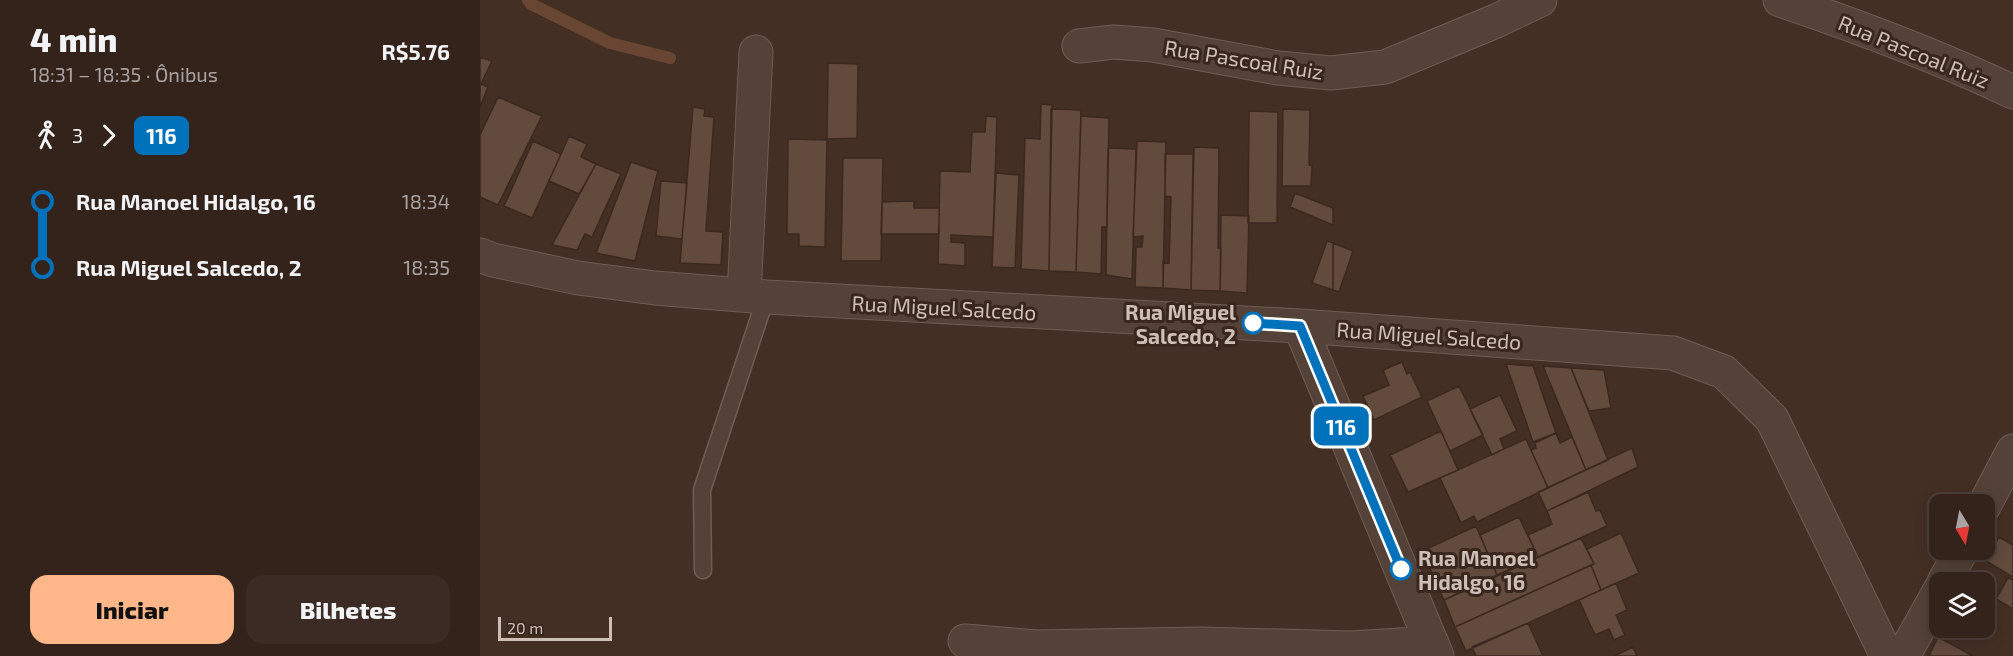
<!DOCTYPE html>
<html lang="pt">
<head>
<meta charset="utf-8">
<style>
  :root { --surface:#33231b; --page:#3b2b24; --text:#f1f3f6; --muted:#a9a4a3; --line:#4e403a; --accent:#ffb789 }
  body { margin:0; font-family:"Exo 2",sans-serif; background:var(--page); color:var(--text); height:100vh; display:flex; flex-direction:column; font-size:22px; white-space:nowrap }
  * { box-sizing:border-box; margin:0 }
  p { font-size:20px; color:var(--muted) }
  .icon { flex:none; width:33px; height:33px; fill:none; stroke:currentColor; stroke-width:2; stroke-linecap:round; stroke-linejoin:round }
  .map { position:relative; flex:1; overflow:hidden }
  .sheet { display:flex; flex-direction:column; background:var(--surface); width:480px }
  .sheet>* { flex:none }
  .badge { padding:0 12px; border-radius:9px; font-size:21px; line-height:39px }
  .needle { width:39px; rotate:170deg }
  .tools { position:absolute; left:1449px; top:494px; display:grid; gap:12px }
  .tools a { display:grid; place-items:center; width:66px; height:66px; border-radius:12px; background:var(--surface); box-shadow:0 3px 15px #0003,0 0 0 2px var(--line); font-size:30px }
  .scale { position:absolute; left:18px; bottom:15px; width:114px; box-sizing:border-box; padding-left:6px; border:3px solid #cdbfb6; border-top:0; font-size:16px; line-height:21px; white-space:nowrap; color:#cdbfb6; -webkit-text-stroke:4px #39271d; paint-order:stroke }
  .map>.badge { position:absolute; translate:-50% -50%; box-shadow:0 0 0 3px #fff }
  .legs { display:flex; align-items:center; gap:9px; height:66px; padding:0 30px; font-size:20px }
  .legs p { margin-inline-start:auto }
  .headline { display:flex; align-items:center; justify-content:space-between; height:102px; padding:0 30px }
  h1 { font-size:33px; font-weight:800; line-height:45px }
  .action { display:flex; gap:12px; margin-top:auto; padding:12px 30px }
  .action a { flex:1; height:69px; border-radius:18px; background:var(--accent); color:#111; font-size:24px; font-weight:800; line-height:69px; text-align:center }
  .action a+a { background:var(--page); color:var(--text) }
  ul { padding:0 30px; list-style:none }
  li { display:flex; align-items:center; gap:21px; height:66px; font-size:22px }
  li i { display:grid; place-items:center; width:9px; height:100%; margin:0 8px; background:currentColor }
  li i::after { content:''; width:15px; height:15px; margin:-8px; border:4px solid; border-radius:50%; background:var(--surface) }
  li p { margin-inline-start:auto }
  li:first-child i { background:linear-gradient(#0000 50%,currentColor 0) }
  li:last-child i { background:linear-gradient(currentColor 50%,#0000 0) }
  main { display:flex; flex:1; min-height:0 }
  .map>svg:first-child { display:block }
  .lines { fill:none; stroke-linecap:round; stroke-linejoin:round }
  .stream { stroke:#694633; stroke-width:12 }
  .building { fill:#624a3d; stroke:#3b291f; stroke-width:1.5 }
  .lane-casing { stroke:#6e5d54; stroke-width:19 }
  .street-casing { stroke:#6e5d54; stroke-width:35 }
  .lane { stroke:#544238; stroke-width:16 }
  .street { stroke:#544238; stroke-width:33 }
  .line-1-casing { stroke:#fff; stroke-width:14 }
  .line-1 { stroke:#0072bc; stroke-width:9 }
  .stop-1-dot { fill:#fff; stroke:#0072bc; stroke-width:3 }
  .labels { text-anchor:middle; dominant-baseline:central; stroke-width:6; stroke-linejoin:round; paint-order:stroke }
  .street-label { font-size:21px; fill:#cdbfb6; stroke:#39271d }
  .stop-label { font-size:21px; font-weight:bold; fill:#cdbfb6; stroke:#39271d; text-anchor:end }
</style>
</head>
<body>
<main>
<section class="sheet">
<div class="headline"><div><h1>4 min</h1><p>18:31 – 18:35 · Ônibus</p></div><b>R$5.76</b></div>
<div class="legs"><svg class="icon" aria-label="walk" viewBox="0 0 24 24"><circle cx="13" cy="4" r="2"/><path d="M13 8l-2 6 4 7M11 14l-3 7M7 12l3-4h3l4 4"/></svg>3<svg class="icon" aria-label="forward" viewBox="0 0 24 24"><path d="M9 5l7 7-7 7"/></svg><b class="badge" style="background:#0072bc;color:#fff">116</b></div>
<ul>
<li><i style="color:#0072bc"></i><b>Rua Manoel Hidalgo, 16</b><p>18:34</p></li>
<li><i style="color:#0072bc"></i><b>Rua Miguel Salcedo, 2</b><p>18:35</p></li>
</ul>
<div class="action"><a>Iniciar</a><a>Bilhetes</a></div>
</section>
<div class="map">
<svg width="1533" height="656" viewBox="0 0 1533 656">
  <rect width="100%" height="100%" fill="#442f24"/>
  <g class="lines">
    <!-- stream -->
    <path class="stream" d="M48,0l3,4 79,39 60,15"/>
  </g>
  <!-- building -->
  <path class="building" d="M0,57l12,4 -11,23 7,3 -8,20z
    M348,63l30,1 -1,74 -30,1z
    M18,97l44,19 -44,89 -18,-8v-62z
    M561,104l11,1 -3,166 -28,-2 4,-131 15,1z
    M213,107l12,2 -1,7 10,1 -8,114 17,1 -2,33 -41,-2z
    M571,109l30,1 -5,162 -27,-1z
    M803,109l27,1 -1,55 3,1 -1,20h-29z
    M769,111l29,1 -1,111h-29z
    M506,116l11,1 -4,120 -42,-2v7l14,1v23l-27,-2 2,-93 30,1 2,-40h13z
    M601,116l28,2 -2,109h-5l-1,47 -25,-2z
    M89,136l18,8 -6,13 15,7 -17,30 -30,-13z
    M308,139l39,1 -2,107 -26,-1v-12h-12z
    M53,141l28,13 -29,64 -28,-12z
    M657,141l29,1 -3,146 -28,-1 1,-40h6l1,-11 -10,1z
    M714,147l25,1 -1,100h3l-1,43 -29,-1z
    M628,148l28,1 -4,130 -26,-4z
    M685,154h28l-2,136 -28,-2v-26l6,1 2,-66 -6,-1z
    M363,158h40l-2,103h-40z
    M151,162l27,9 -23,90 -39,-8z
    M116,164l25,10 -29,63 -7,-3 -8,16 -25,-5z
    M516,173l23,2 -4,93 -23,-1z
    M181,181l26,2 -5,56 -26,-3z
    M815,193l38,15v17l-43,-18z
    M434,201v7h25v26h-58l1,-32z
    M741,215l28,1 -2,77 -27,-2z
    M847,241l6,2v47l-21,-7z
    M853,243l20,8 -14,41 -6,-2z
    M922,362l5,12 3,-2 12,25 -48,23 -11,-24 26,-11 -6,-15z
    M1026,364l27,2 23,67 -23,9z
    M1063,366l28,2 37,92 -22,10z
    M1091,368l33,2 7,38 -22,3z
    M979,386l24,49 -33,16 -23,-50z
    M1020,395l17,36 -17,8 4,10 -12,6 -22,-46z
    M961,431l17,39 -50,22 -18,-37z
    M1076,433l4,10 12,-6 14,33 -38,18 -17,-38 5,-2 -1,-5z
    M1046,439l22,49 -71,34 -3,-6 -13,7 -21,-45z
    M1152,448l6,19 -91,44 -9,-19z
    M1108,492l8,19 4,-1 7,16 -69,31 -10,-22 24,-11 -5,-13z
    M1039,517l19,40 -41,18 -17,-40z
    M996,526l21,49 -53,25 -22,-49z
    M1141,533l18,40 -38,17 -10,-25 3,-1 -7,-15z
    M1519,537l14,8v32l-27,-16z
    M1101,538l13,26 -139,63 -11,-27z
    M1111,565l10,25 -135,61 -11,-24z
    M1528,578l5,2v29l-17,-10z
    M1136,583l11,27 -11,5 9,20 -11,5 -5,-11 -14,6 -16,-35z
    M1048,623l15,33h-67l-4,-9z
    M1458,637l35,19h-44z
    M1153,647l4,9h-23z"/>
  <g class="lines">
    <!-- lane casing -->
    <g class="lane-casing">
      <path id="lane" d="M223,570l-1,-80 64,-193"/>
    </g>
    <!-- street casing -->
    <g class="street-casing">
      <path id="street" d="M1300,0c80,27 157,56 233,92
        M599,46l35,-4 39,3 125,23 53,5 54,-6 111,-46 44,-21
        M0,255l13,5 85,18 77,10 111,9 534,29 373,27 51,19 48,47 115,237
        M264,295l12,-243
        M820,326l137,330
        M1504,506l29,-55
        M1464,582l18,-33
        M485,641l72,6 164,-3 150,4 81,-5
        M1423,656l37,-66"/>
    </g>
    <!-- lane -->
    <use href="#lane" class="lane"/>
    <!-- street -->
    <use href="#street" class="street"/>
  </g>
  <g class="lines">
    <!-- line-1 casing -->
    <g class="line-1-casing">
      <path id="line-1" d="M773,323l47,3 101,243"/>
    </g>
    <!-- line-1 -->
    <use href="#line-1" class="line-1"/>
  </g>
  <!-- markers -->
  <g class="stop-1-dot">
    <circle cx="773" cy="323" r="10"/>
    <circle cx="921" cy="569" r="10"/>
  </g>
  <g class="labels">
    <!-- street labels -->
    <g class="street-label">
      <text transform="translate(1434 51) rotate(22)">Rua Pascoal Ruiz</text>
      <text transform="translate(764 59) rotate(9)">Rua Pascoal Ruiz</text>
      <text transform="translate(464 307) rotate(3)">Rua Miguel Salcedo</text>
      <text transform="translate(949 335) rotate(4)">Rua Miguel Salcedo</text>
    </g>
    <!-- stop labels -->
    <g class="stop-label">
      <text x="756" y="311">Rua Miguel<tspan x="756" dy="24">Salcedo, 2</tspan></text>
      <text x="938" y="557" text-anchor="start">Rua Manoel<tspan x="938" dy="24">Hidalgo, 16</tspan></text>
    </g>
  </g>
</svg>
<div class="tools">
<a><svg class="needle" viewBox="-14 -14 28 28"><path d="M0-13l5 13h-10z" fill="#e53935"/><path d="M0 13l5-13h-10z" fill="#a9a4a3"/></svg></a>
<a><svg class="icon" aria-label="layers" viewBox="0 0 24 24"><path d="M12 4l9 5-9 5-9-5zM3 14l9 5 9-5"/></svg></a>
</div>
<div class="scale">20 m</div>
<b class="badge" style="left:861px;top:426px;background:#0072bc;color:#fff">116</b>
</div>
</main>
</body>
</html>
